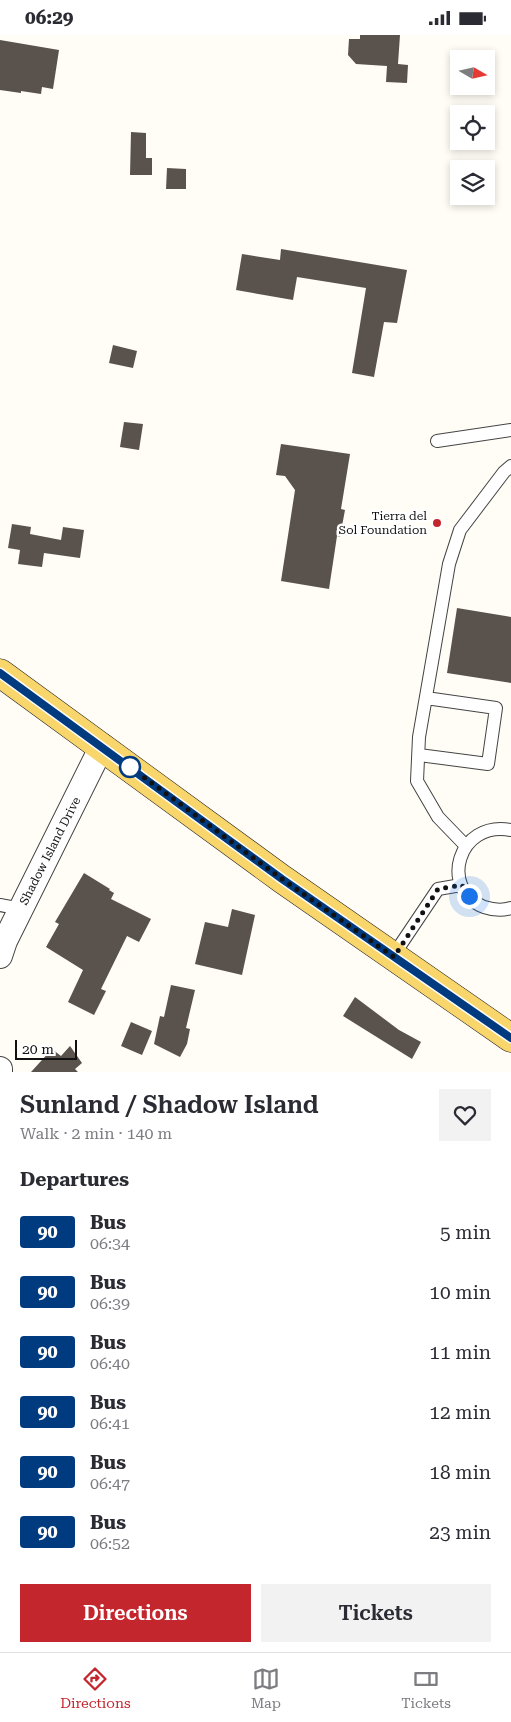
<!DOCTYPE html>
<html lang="en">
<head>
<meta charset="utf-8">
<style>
  :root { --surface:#fff; --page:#f2f2f3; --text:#2b2b33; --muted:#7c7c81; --line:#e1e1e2; --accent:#c4262e }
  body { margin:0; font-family:"Roboto Serif",serif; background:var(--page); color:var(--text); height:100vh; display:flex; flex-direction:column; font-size:19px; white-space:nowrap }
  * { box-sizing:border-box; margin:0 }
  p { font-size:16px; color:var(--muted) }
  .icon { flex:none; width:28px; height:28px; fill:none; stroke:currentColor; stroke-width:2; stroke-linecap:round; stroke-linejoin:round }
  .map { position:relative; height:1037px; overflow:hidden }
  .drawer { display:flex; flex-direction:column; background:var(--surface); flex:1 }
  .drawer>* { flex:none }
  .badge { padding:0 10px; border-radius:4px; font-size:18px; line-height:32px }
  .needle { width:32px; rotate:99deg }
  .tools { position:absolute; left:450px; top:15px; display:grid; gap:10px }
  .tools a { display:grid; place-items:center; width:45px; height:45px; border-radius:0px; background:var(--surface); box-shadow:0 2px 8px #0003; font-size:25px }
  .scale { position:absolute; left:15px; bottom:12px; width:62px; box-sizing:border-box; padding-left:5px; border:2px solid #111; border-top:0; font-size:14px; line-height:18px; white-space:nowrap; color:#111; -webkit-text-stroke:4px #fff; paint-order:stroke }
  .you { position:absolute; width:25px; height:25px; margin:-12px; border:4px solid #fff; border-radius:50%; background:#1a73e8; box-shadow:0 0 0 8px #1a73e833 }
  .map>.badge { position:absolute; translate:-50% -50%; box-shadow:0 0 0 2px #fff }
  h2 { padding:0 20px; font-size:19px; line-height:45px }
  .round { display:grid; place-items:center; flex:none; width:52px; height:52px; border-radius:0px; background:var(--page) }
  .overview { display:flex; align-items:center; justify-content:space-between; height:85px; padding:0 20px }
  h1 { font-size:24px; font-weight:600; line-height:38px }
  .primary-button { display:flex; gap:10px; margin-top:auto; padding:10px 20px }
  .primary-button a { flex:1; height:58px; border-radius:0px; background:var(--accent); color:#fff; font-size:20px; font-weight:600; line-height:58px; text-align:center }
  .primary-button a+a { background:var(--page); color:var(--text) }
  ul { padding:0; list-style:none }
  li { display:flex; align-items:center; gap:15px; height:60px; padding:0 20px }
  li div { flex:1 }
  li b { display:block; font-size:19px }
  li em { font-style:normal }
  li .badge { min-width:55px; font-weight:700; text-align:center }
  .status { display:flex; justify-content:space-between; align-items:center; height:35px; padding:0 25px; background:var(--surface); direction:ltr }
  .status svg { height:14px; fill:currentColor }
  .tabs { display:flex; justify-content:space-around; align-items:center; height:70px; border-top:1px solid var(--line); background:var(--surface); font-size:14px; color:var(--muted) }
  .tabs a { display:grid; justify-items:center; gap:2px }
  .tabs .on { color:var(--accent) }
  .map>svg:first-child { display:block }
  .building { fill:#5a524d }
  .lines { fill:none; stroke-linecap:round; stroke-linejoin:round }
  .service-casing { stroke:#444; stroke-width:14 }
  .minor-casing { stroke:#444; stroke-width:26 }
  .primary-casing { stroke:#222; stroke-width:29 }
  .service { stroke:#fff; stroke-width:12 }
  .minor { stroke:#fff; stroke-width:24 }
  .primary { stroke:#f9d66b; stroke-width:28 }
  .line-casing { stroke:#fff; stroke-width:11 }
  .line { stroke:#003b80; stroke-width:8 }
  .walk { stroke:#111; stroke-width:5; stroke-dasharray:0 9 }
  .poi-dot { fill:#c4262e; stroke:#fff; stroke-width:2 }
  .stop-dot { fill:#fff; stroke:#003b80; stroke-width:2.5 }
  .labels { text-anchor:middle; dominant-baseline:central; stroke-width:5; stroke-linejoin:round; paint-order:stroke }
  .poi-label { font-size:12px; fill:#111; stroke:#fff; text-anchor:end }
  .street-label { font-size:12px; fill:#111; stroke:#fff }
</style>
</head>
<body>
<div class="status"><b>06:29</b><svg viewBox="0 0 49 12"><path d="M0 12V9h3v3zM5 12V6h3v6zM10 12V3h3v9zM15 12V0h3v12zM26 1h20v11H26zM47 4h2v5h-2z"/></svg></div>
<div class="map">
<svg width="511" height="1037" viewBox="0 0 511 1037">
  <rect width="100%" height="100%" fill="#fffdf5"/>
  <!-- building -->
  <path class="building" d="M360,0h40l-2,29 10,1 -1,18 -21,-1 1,-16 -31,-2 -8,-9 1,-16h11z
    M0,5l59,10 -6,39 -11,-2 -1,7 -20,-3v2l-21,-3z
    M131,97l15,1v25h6v17h-22z
    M167,133l19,1v20h-20z
    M281,214l126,21 -10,53 -13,-1 -10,55 -22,-4 14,-85 -69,-11 -4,23 -57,-10 6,-36 38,6z
    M113,310l24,6 -4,17 -24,-5z
    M124,387l19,2 -4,26 -19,-3z
    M281,409l69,10 -9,55 4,1 -5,27 -3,-1 -8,53 -48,-8 14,-91 -10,-14 -9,-1z
    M12,489l19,3 -1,7 31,6 2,-13 21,3 -4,28 -36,-5 -2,14 -24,-3 2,-14 -12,-2z
    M457,573l54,9v66l-64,-10z
    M84,838l26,16 -1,1 5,3 -3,6 40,20 -12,23 -12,-6 -26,53 5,2 -12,24 -26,-13 15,-32 -37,-23 13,-23 -4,-2z
    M232,874l23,6 -13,60 -47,-11 10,-42 23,5z
    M171,950l24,5 -9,38 4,1 -3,15 -7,13 -26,-13 6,-28 4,1z
    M355,962l44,33 22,12 -9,17 -69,-43z
    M131,987l21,9 -10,24 -21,-9z
    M70,1011l12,17 -7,6 3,3h-47l21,-23 9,7z"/>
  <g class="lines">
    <!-- service casing -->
    <g class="service-casing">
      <path id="service" d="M437,406l74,-11
        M419,720l69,9 8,-56 -70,-10
        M511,795c-54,-10 -72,60 -27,77 9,3 18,4 27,1
        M466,811l-28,-29 -21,-36 2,-44 30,-173 11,-34 44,-58 7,-6
        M0,870l21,4
        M393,921l45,-67 23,-4"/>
    </g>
    <!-- minor casing -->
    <g class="minor-casing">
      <path id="minor" d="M0,921l5,-15 97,-195
        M0,1034v3"/>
    </g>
    <!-- primary casing -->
    <g class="primary-casing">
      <path id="primary" d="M0,638l282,206 229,159"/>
    </g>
    <!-- service -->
    <use href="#service" class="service"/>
    <!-- minor -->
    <use href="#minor" class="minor"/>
    <!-- primary -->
    <use href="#primary" class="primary"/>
  </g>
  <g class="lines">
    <!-- line casing -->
    <g class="line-casing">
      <path id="line" d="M0,638l282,206 229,159"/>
    </g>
    <!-- line -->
    <use href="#line" class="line"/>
    <!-- walk -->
    <path class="walk" d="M130,732l152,112 112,78 44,-68 24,-4 7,11"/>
  </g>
  <!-- markers -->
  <circle class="poi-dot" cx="437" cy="488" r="5"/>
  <circle class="stop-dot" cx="130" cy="732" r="10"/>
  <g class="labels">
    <!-- poi labels -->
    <g class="poi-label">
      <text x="427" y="481">Tierra del<tspan x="427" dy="14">Sol Foundation</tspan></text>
    </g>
    <!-- street labels -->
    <g class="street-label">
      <text transform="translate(50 816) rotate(-63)">Shadow Island Drive</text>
    </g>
  </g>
</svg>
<div class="tools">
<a><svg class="needle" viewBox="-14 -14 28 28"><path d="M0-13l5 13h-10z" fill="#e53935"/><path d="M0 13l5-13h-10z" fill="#7c7c81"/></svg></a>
<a><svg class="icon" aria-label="locate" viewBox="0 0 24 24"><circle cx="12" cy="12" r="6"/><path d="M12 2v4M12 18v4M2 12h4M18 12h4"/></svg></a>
<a><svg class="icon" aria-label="layers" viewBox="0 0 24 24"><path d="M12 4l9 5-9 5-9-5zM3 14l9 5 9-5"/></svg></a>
</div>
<div class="scale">20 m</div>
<div class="you" style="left:469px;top:861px"></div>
</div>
<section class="drawer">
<div class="overview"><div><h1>Sunland / Shadow Island</h1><p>Walk · 2 min · 140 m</p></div><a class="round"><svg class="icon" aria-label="heart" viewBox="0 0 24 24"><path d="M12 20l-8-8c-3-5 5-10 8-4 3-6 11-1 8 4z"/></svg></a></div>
<h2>Departures</h2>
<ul>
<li><span class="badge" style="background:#003b80;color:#fff">90</span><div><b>Bus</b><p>06:34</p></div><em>5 min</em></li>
<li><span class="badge" style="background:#003b80;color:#fff">90</span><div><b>Bus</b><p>06:39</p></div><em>10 min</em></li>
<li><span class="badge" style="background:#003b80;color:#fff">90</span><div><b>Bus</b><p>06:40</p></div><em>11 min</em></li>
<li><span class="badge" style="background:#003b80;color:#fff">90</span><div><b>Bus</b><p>06:41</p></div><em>12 min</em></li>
<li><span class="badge" style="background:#003b80;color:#fff">90</span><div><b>Bus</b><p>06:47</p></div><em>18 min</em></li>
<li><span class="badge" style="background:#003b80;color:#fff">90</span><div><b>Bus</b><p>06:52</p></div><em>23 min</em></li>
</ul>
<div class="primary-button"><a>Directions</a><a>Tickets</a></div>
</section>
<nav class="tabs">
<a class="on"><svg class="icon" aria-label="directions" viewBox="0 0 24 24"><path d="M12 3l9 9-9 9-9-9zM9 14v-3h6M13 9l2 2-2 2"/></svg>Directions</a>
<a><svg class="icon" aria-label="map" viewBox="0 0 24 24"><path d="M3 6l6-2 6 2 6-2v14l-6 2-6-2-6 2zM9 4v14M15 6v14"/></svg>Map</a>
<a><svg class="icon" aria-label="tickets" viewBox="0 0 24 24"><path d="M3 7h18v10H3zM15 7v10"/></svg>Tickets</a>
</nav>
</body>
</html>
